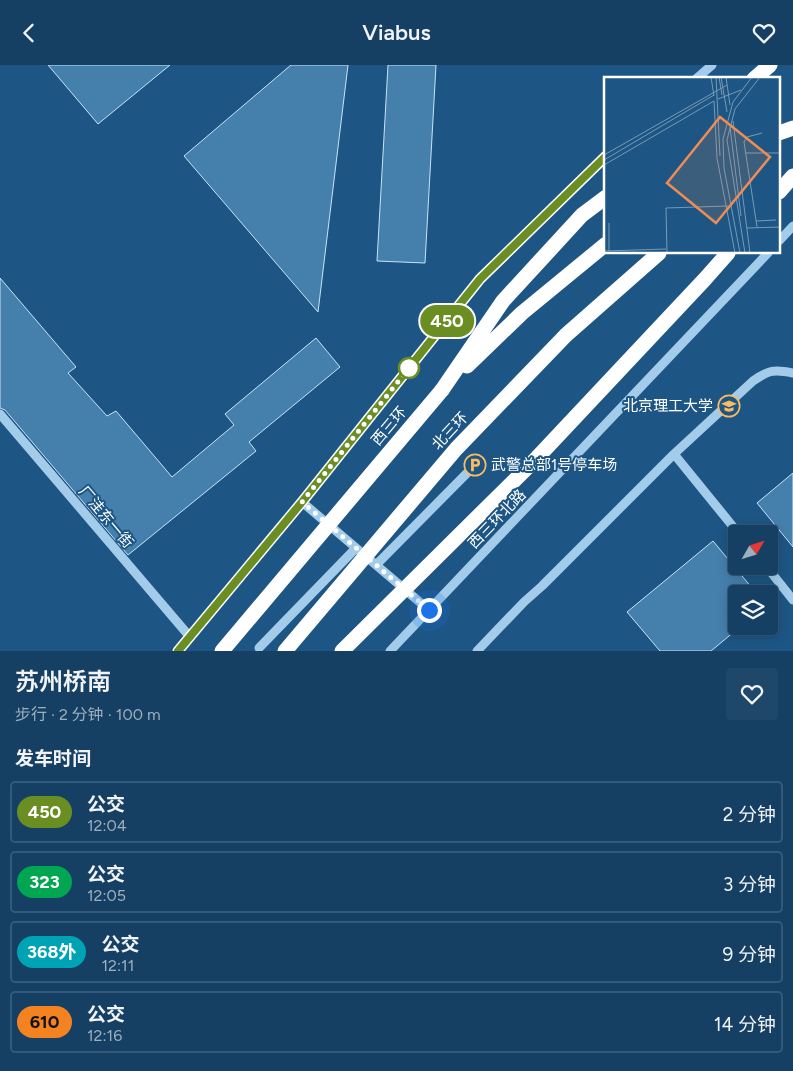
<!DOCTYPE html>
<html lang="zh">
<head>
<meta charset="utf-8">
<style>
  :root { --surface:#164063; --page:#1f4769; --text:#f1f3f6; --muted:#9eafbe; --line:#355978 }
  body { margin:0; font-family:Figtree,"Noto Sans SC",sans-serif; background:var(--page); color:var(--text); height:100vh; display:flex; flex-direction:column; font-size:19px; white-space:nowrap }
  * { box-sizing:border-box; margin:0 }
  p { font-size:16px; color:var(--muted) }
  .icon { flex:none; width:28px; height:28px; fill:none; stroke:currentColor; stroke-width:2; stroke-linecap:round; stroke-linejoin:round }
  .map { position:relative; height:586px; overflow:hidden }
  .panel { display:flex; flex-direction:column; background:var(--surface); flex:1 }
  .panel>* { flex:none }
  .badge { padding:0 10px; border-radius:16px; font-size:18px; line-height:32px }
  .needle { width:32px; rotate:51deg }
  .buttons { position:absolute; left:728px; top:460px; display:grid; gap:10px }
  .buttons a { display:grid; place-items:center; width:50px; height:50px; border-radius:5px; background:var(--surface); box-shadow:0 2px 12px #0003,0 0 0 1px var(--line); font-size:25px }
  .you { position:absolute; width:25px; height:25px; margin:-12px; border:4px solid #fff; border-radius:50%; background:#1a73e8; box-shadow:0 0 0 8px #1a73e833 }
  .map>.badge { position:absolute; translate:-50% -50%; box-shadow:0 0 0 2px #fff }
  h2 { padding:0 15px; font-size:19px; line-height:45px }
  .round { display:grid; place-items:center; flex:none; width:52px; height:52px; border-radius:5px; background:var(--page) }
  .headline { display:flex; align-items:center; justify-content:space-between; height:85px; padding:0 15px }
  h1 { font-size:24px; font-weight:600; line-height:38px }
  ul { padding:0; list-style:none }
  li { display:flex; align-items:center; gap:15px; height:62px; margin:0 10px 8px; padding:0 5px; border:2px solid var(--line); border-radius:5px }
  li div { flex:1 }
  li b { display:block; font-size:19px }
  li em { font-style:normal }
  li .badge { min-width:55px; font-weight:700; text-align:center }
  header { display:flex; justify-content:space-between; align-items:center; height:65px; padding:0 15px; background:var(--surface); font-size:22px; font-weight:600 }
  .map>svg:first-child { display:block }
  .building { fill:#4580ad; stroke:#c8e3f8 }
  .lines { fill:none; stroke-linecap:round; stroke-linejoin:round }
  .minor { stroke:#a3ccea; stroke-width:9 }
  .highway { stroke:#fff; stroke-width:15 }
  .highway-bridge { stroke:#fff; stroke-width:15 }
  .line-casing { stroke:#fff; stroke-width:11 }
  .line { stroke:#6b8e23; stroke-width:8 }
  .walk { stroke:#fff; stroke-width:5; stroke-dasharray:0 9 }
  .stop-dot { fill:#fff; stroke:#6b8e23; stroke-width:2.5 }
  .labels { text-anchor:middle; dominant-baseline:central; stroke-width:4; stroke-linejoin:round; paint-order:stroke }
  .poi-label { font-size:15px; fill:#fff; stroke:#1d5684; text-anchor:end }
  .street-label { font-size:15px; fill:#fff; stroke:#1d5684 }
  .inset-road { fill:none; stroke:#779ab5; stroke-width:1 }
  .view { fill:#ef8b55; fill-opacity:0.15; stroke:#ef8b55; stroke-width:2.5 }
  .inset-edge { fill:none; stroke:#fff; stroke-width:2.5 }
</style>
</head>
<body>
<header><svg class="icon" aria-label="back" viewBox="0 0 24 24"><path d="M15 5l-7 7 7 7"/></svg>Viabus<svg class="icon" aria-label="heart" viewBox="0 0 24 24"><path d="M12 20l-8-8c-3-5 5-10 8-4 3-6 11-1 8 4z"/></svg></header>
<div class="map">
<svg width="793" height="586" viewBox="0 0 793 586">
  <rect width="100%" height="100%" fill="#1d5684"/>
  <!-- building -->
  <path class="building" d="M48,0h122l-72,59z
    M291,0h57l-30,247 -134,-156z
    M388,0h48l-11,198 -48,-2z
    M0,213l76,89 -8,6 39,43 9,-5 56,66 62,-52 -9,-11 91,-76 24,29 -91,75 7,9 -128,104 -123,-145 -5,-2z
    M793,408v74l-36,-44z
    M713,476l44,53h-21v32h5l-30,25h-51l-33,-39z"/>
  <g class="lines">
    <!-- minor -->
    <path class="minor" d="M696,14l16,-14
      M779,176l14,-15
      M0,349l190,223
      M674,389l65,80
      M302,437l127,108
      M376,500l99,-100
      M766,501l27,34
      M259,583l97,-100
      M178,586l124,-149 178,-223 126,-123
      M390,586l378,-398
      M477,586l47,-49 18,-16 132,-132 79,-73c16,-11 21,-12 40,-8"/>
    <!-- highway -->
    <path class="highway" d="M754,14l16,-14
      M779,68l14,-5
      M779,127l14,-16
      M467,301l55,-53 84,-69
      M442,325l61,-89 79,-86 24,-18
      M534,396l171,-182 23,-26"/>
    <!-- highway-bridge -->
    <path class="highway-bridge" d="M222,586l220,-261
      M285,586l171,-202 110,-114 93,-82
      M342,586l192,-190"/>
  </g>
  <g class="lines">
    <!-- line casing -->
    <g class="line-casing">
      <path id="line" d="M178,586l124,-149 178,-223 126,-123"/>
    </g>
    <!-- line -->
    <use href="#line" class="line"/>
    <!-- walk -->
    <path class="walk" d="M409,303l-107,134 127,108"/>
  </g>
  <!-- icons -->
  <defs>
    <g id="university-ring" transform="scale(1.125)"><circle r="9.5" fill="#1d5684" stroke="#fabb61" stroke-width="1.5"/><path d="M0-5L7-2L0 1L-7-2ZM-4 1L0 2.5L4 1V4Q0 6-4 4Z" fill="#fabb61"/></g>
    <g id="parking-ring" transform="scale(1.125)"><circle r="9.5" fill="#1d5684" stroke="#fabb61" stroke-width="1.5"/><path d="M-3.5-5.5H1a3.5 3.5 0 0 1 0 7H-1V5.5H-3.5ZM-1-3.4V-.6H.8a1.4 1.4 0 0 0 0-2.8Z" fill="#fabb61"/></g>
  </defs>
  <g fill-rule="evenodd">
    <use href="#university-ring" x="729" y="341"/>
    <use href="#parking-ring" x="475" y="400"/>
  </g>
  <!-- markers -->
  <circle class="stop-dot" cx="409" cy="303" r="10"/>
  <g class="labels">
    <!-- poi labels -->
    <g class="poi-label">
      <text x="713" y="341">北京理工大学</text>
      <text x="491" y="400" text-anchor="start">武警总部1号停车场</text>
    </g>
    <!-- street labels -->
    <g class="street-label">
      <text transform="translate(389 361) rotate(-50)">西三环</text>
      <text transform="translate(450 366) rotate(-47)">北三环</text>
      <text transform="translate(106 452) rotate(50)">厂洼东一街</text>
      <text transform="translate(497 454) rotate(-46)">西三环北路</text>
    </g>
  </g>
  <!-- overview -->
  <g transform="translate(604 12)">
    <rect width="176" height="176" fill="#1d5684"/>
    <path class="inset-road" d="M107,0l3,19M112,0l4,79M115,0l3,18M117,0l6,35M122,0l4,28M114,22l23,-9M110,24l3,57 18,95M129,44l17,132M126,50l11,89M141,76h36M0,78l123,-70M0,83l110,-65M0,88l110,-64M152,144l20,-1M5,146v28M153,150l-13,-85 3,-5 15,-4M143,151l34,-1M0,174l62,-2M63,176l-1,-45 62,-2M136,176l-16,-85 -1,-29 10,-37 19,-25M141,176l-18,-113 8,-31 25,-32"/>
    <path class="view" d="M116,40l50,40 -54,66 -49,-40z"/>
    <rect width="176" height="176" class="inset-edge"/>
  </g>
</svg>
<div class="buttons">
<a><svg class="needle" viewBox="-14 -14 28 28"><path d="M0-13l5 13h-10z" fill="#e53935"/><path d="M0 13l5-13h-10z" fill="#9eafbe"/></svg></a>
<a><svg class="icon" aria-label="layers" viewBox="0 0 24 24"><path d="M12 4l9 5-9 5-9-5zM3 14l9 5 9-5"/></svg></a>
</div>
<div class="you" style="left:429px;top:545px"></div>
<b class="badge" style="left:447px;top:256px;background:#6b8e23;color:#fff">450</b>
</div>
<section class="panel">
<div class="headline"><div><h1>苏州桥南</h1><p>步行 · 2 分钟 · 100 m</p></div><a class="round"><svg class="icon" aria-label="heart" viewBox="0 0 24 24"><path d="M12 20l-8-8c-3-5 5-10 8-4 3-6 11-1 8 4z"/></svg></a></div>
<h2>发车时间</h2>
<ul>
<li><span class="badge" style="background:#6b8e23;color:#fff">450</span><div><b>公交</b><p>12:04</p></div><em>2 分钟</em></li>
<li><span class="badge" style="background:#00a651;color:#fff">323</span><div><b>公交</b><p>12:05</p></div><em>3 分钟</em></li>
<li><span class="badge" style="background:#00a3b4;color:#fff">368外</span><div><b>公交</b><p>12:11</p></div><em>9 分钟</em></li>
<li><span class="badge" style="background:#f58220;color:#111">610</span><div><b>公交</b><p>12:16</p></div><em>14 分钟</em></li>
</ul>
</section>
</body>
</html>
